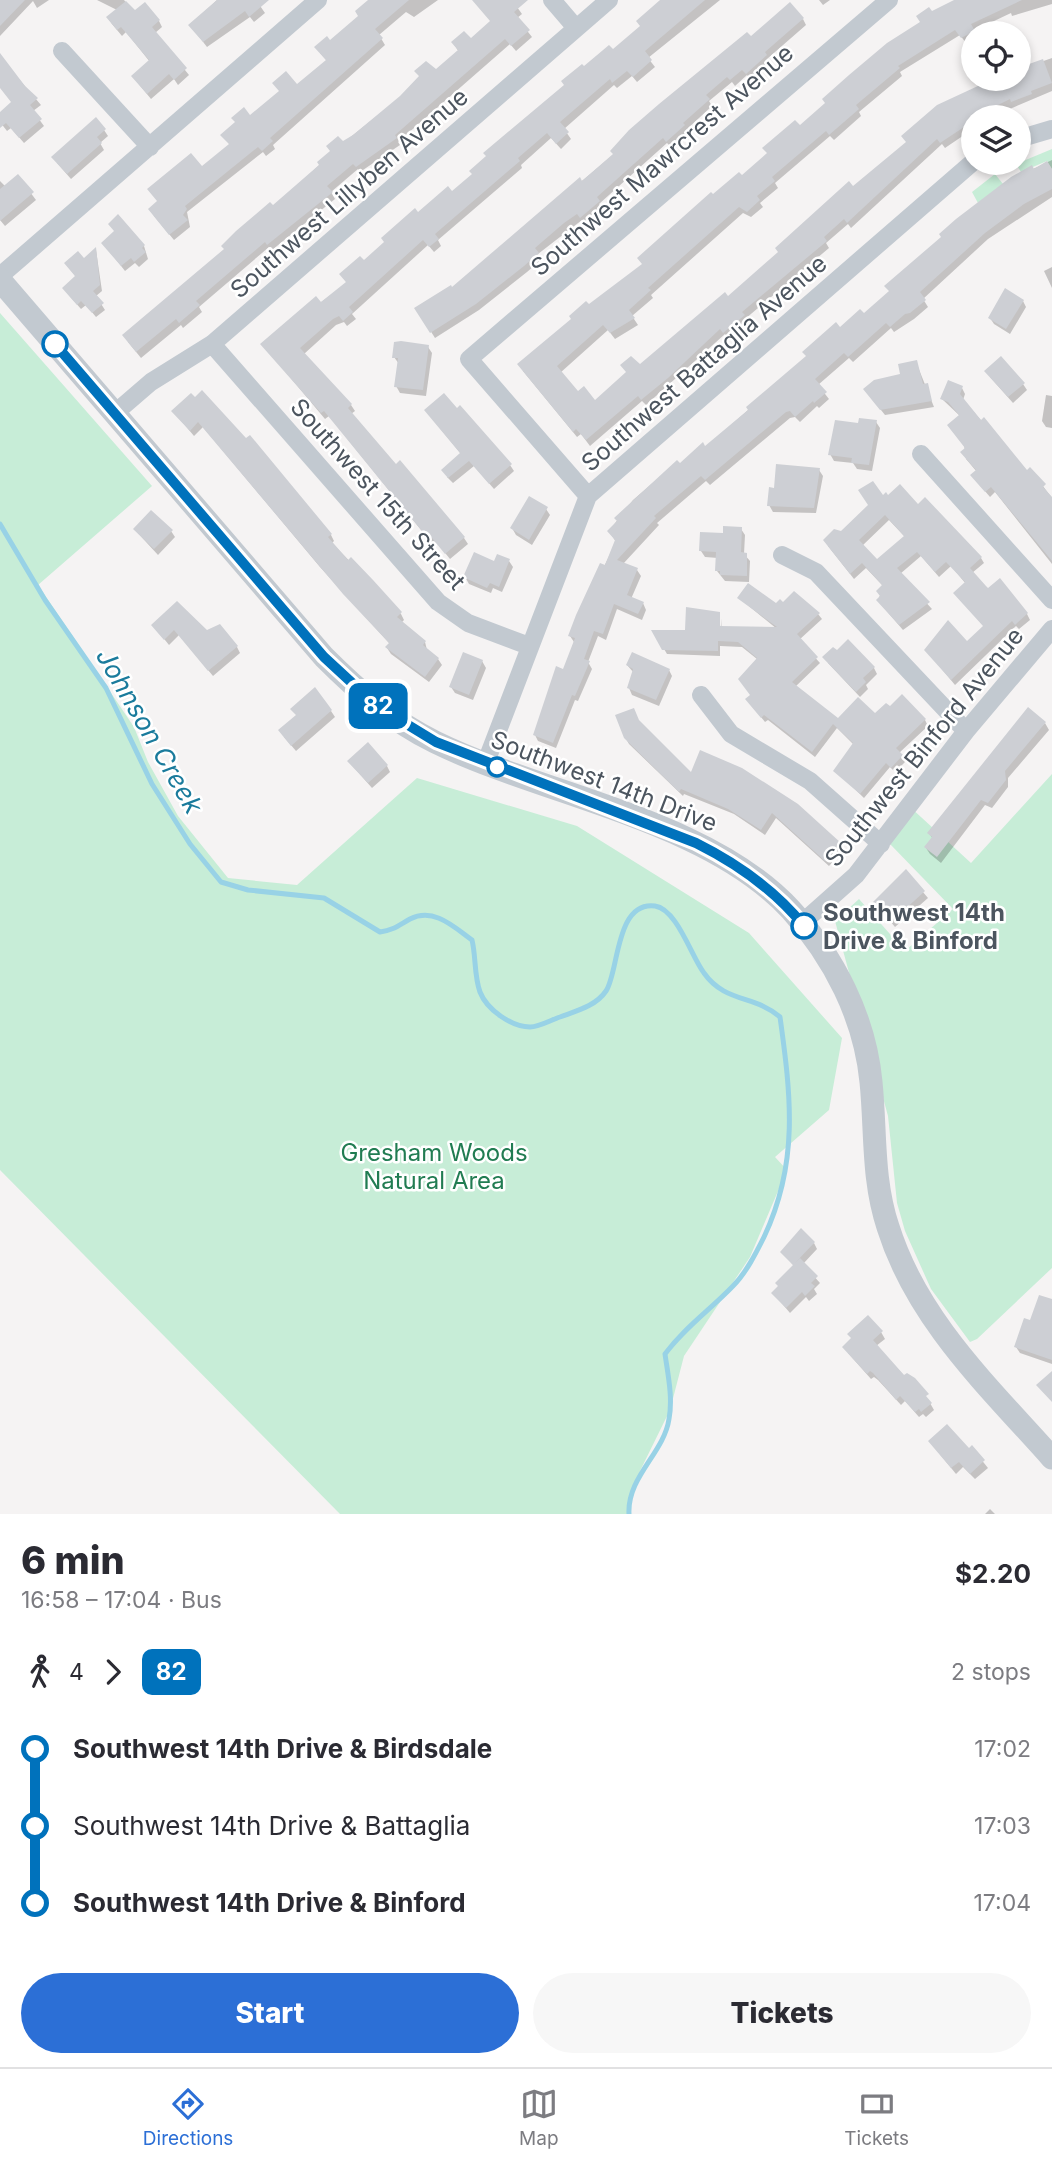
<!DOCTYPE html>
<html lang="en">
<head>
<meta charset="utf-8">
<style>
  :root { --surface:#fff; --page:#f7f7f7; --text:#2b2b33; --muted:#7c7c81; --line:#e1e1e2; --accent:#2c6fd6 }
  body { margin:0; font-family:Inter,sans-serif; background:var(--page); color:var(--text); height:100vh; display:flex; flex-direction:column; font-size:26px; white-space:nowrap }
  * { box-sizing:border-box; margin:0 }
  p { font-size:23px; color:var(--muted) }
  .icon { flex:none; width:38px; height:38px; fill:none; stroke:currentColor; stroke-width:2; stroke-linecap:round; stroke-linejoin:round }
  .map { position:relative; height:1514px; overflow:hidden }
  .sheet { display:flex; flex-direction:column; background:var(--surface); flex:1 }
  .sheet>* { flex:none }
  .badge { padding:0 14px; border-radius:10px; font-size:24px; line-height:46px }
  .controls { position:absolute; left:961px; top:21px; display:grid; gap:14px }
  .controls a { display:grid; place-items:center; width:70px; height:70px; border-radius:50%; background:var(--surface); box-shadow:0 4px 10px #0003; font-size:35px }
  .map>.badge { position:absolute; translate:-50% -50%; box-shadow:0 0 0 4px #fff }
  .legs { display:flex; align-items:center; gap:10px; height:77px; padding:0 21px; font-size:23px }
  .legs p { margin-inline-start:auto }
  .overview { display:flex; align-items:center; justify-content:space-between; height:119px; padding:0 21px }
  h1 { font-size:38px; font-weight:800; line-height:52px }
  .cta { display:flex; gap:14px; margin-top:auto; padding:14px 21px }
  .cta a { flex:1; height:80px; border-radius:42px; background:var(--accent); color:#fff; font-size:28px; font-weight:800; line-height:80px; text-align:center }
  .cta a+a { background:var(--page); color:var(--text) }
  ul { padding:0 21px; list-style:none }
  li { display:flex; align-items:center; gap:24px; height:77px; font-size:26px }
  li i { display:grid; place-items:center; width:10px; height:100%; margin:0 9px; background:currentColor }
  li i::after { content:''; width:18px; height:18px; margin:-9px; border:5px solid; border-radius:50%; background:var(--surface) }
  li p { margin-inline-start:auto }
  li:first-child i { background:linear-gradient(#0000 50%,currentColor 0) }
  li:last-child i { background:linear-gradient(currentColor 50%,#0000 0) }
  .dock { display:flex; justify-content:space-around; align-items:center; height:98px; border-top:2px solid var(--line); background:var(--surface); font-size:19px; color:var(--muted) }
  .dock a { display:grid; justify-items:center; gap:4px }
  .dock .active { color:var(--accent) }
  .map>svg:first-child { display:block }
  .green { fill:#c7edd7 }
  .shadow { fill:#0003; fill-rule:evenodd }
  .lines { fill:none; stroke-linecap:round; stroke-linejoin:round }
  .stream { stroke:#98d2e6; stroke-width:5 }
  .building { fill:#cdcfd4; fill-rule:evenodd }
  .minor { stroke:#c2c9d0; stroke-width:18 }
  .tertiary { stroke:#c2c9d0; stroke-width:23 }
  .line-1-casing { stroke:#fff; stroke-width:16 }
  .line-1 { stroke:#0072bc; stroke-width:10 }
  .stop-1-dot { fill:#fff; stroke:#0072bc; stroke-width:3.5 }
  .labels { text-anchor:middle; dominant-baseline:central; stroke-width:5; stroke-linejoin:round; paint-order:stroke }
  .street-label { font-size:24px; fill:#4c555f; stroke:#fff }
  .stop-label { font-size:24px; font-weight:bold; fill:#4c555f; stroke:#fff; text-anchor:start }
  .park-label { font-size:24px; fill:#217c52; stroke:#fff }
  .water-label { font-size:26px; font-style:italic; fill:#1a7b9c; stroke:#fff }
</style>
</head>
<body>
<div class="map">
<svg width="1052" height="1514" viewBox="0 0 1052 1514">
  <rect width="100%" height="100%" fill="#f5f3f3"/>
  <!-- green -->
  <path class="green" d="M1052,149v20l-5,-8 -26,11 -5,-8z
    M995,174l8,10 -25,19 -6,-11z
    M0,313l152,173 -114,99 96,142 14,35 30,54 50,62 69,7 120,-107 160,48 172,107 93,105 -13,72 -54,47 12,13 -37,87 -66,99 -14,54 -30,61 -12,43h-288l-340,-344z
    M1052,774v494l-75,71 -7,3 -39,-53 -26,-58 -8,-28 -9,-87 -53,-195 24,-22 46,52 48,-42 -63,-65 19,-38 62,57z"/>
  <!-- shadow -->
  <path class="shadow" d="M0,0h49l-12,8 -4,-7 -33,35z
    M97,0h27l11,13 24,8 3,6 -7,6 34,42 -11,10 -4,-6 -23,20 -14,-17 13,-20 -24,-30 -4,4 -10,-12 -4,-6 9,-8z
    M217,0h39l9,13 -11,9 -4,-5 -43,30 -17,-22z
    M371,0h67l-24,17 -8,-5 -27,23 6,10 -112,100 2,4 -9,7 -3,-4 -76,60 3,15 -16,13 -20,-24 76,-71 -7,-10 73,-48 31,-26 -7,-8 40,-37z
    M484,0h28l10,14 -5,4 15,19 -16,14 -6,-7 -112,98 2,3 -40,27 -2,-3 -27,23 4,7 -63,51 -3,-3 -70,60 3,5 -19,16 -2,-3 -40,33 -13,-16 215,-199 58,-46 19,-20 -4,-6h20l23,-19 -6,-9 18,-2 21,-18z
    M663,0h57l-72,58 7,9 -18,15 -5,-6 -15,12 -3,-3 -50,44 7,10 -10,10 -10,-11 -30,27 1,3 -84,72 3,6 -7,6 -6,-7 -76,69 4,5 -9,7 -3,-4 -8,3 -32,29 47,51 4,6 -4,3 45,52 68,72 4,6 -18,15 -13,-16 -3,3 -105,-130 -4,3 -62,-74 84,-62 -6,-8 23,-13 54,-48 34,-20 132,-125 28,-18 29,-24z
    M819,0h11l-7,5z
    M958,0h94v4l-40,12 -1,-3 -38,18v8l-7,4 -6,-8 -60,37 2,4 -43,36 2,4 -27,24 -4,-4 -55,47 3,5 -18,15 3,4 -12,10 -8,-4 -92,82 2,3 -21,18 6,9 -23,14 -7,-9 -48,43 18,20 17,9 133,-104 179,-155 31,-36 59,-28h21v-9l34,-12v33l-61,26h-18v12l-28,19 -3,-4 -91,84 -3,-4 -22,19 3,5 -84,71 2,3 -19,16 -3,-4 -79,71 -4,-4 -52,45 -9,-12 -4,3 -54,-66 66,-65 54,-41 70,-68 29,-20 189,-164z
    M803,19l3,6 -39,34 2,3 -19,17 -3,-4 -12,11 -3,-4 -23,19 3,5 -26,24 1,2 -16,15 -4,-4 -68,61 3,4 -17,15 -3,-3 -44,34 3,6 -14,12 -48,38 -44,28 -19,-30 36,-18 299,-251z
    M7,65l34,40 -8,6 11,15 -20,17 -13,-15 -4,3 -7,-9v-8l13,-11 -13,-16v-21z
    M104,130l4,6 -8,7 4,7 -33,29 -14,-16z
    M1052,160v37l-64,42 -65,60 5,8 -14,12 -20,13 -3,-4 -38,34 -4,-4 -31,27 11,14 -10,9 -2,-2 -17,16 -5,-5 -5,1 -80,67 -4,-4 -49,42 2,2 -36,39 14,6 4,6 -10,23 12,4 3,7 -4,10 -25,-11 -11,31 -8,-4 -10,26 4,7 -14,32 -3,-1 -19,48 -18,-7 -3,-6 29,-64 10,-29 -4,-6 46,-94 -7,-11 24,-31 44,-38 3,3 25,-17 135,-119 24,-14 148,-136z
    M18,176l18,24 -31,26 -5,-6v-39l6,6z
    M103,243l41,3 4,13 -9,8 -4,-4 -10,8z
    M96,250l6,41 -6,5 9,14 -9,7 -10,-12 -5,4 -14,-16 9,-16 -10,-13 17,-4z
    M1052,267v21l-8,-17z
    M1023,301l3,6 -16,27 -16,-10 -4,-6z
    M428,347l4,6 -6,43 -26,-3 -4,-7 3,-22 -5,-7z
    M916,362l18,45 -49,8 -20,-25 37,-15z
    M990,377l33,7 4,6 -14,13z
    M962,388l3,6 -2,6 64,72 3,-3 22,29v66l-57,-72 -5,5 -18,-21 5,-4 -11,-13 -6,-43 -18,-17z
    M1046,395l6,1v32l-6,-1 -4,-6z
    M173,411l73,30 4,-3 81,97 3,6 -2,2 69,71 3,6 -3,3 24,19 2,8 11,9 4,6 -13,17 -38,-28 -4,-6 3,-4 -70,-77 -117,-140 -9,9z
    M426,411l84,54 4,6 -20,18 -20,-23 -21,17 -6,-6 14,-23z
    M876,422l4,6 -8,43 -15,-2 -4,-6 -19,-2 -4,-7 30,-29z
    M819,470l4,6 -7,37 -43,-1 -4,-7 7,-15z
    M882,498l36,8 63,52 3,5 -12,10 12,14 43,27 3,6 -11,9 -3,-3 -61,59 -29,-35 41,-7 17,-16 -18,-43 -15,-18 -12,11 -18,-21 -21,18 32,35 -29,21 -25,-29 5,-15 -17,-18 -12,11 -26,-33zM889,520l16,17 -28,25 -15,-16z
    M546,509l4,6 -18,30 -16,-10 -4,-7z
    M741,529l4,6 -1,19 6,7 -1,21 -24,-1 -8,-10 1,-13 -13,-1 -4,-6 24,-16z
    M135,530l36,1 4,6 -17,18z
    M509,561l4,6 -11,25 -9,-4 -2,5 -22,-9 -4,-7z
    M739,598l79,16 4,5 -23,21 21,23 -25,24 43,33 37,-4 15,-8 12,-11 23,23 3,6 -29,27 6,9 -10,10 -5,-5 -26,31 -28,-27 18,-26 -17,-17 -22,29 -47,-37 -3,2 -14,-17 6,-46 -15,-12 -22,-1v10l-53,-2 -13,-22 33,-1 32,-18 2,22 1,-17v10l55,1z
    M153,625l54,7 30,15 3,6 -27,23 -34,-41 -10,10z
    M482,661l4,7 -13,32 -18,-7 -4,-6z
    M828,663l46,5 3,6 -11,11 2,4 -8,8z
    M627,665l42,5 3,6 -13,30 -27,-11 -3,-7 5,-15z
    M331,711l4,6 -39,34 -12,-14 13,-20z
    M1045,723l4,7 -41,48v9l-16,21 -7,-3 -44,58 -11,-9 -4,-6 7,-9 -4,-6z
    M640,724l51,51 148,69 4,6 -14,16 -53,-48 -11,17 -31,-21 -50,-20 -1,2 -54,-52 -4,-7z
    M349,762l38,4 3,6 -18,16z
    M906,872l22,26 -33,29 -16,-19z
    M814,1243l3,6 -14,15 17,19 -6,6 3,5 -8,7 -3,-4 -16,16 -17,-20 21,-27 -12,-14z
    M1052,1300v64l-32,-11 -4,-6 15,-25z
    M881,1332l4,7 -9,7 54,57 4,7 -8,7 -3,-3 -4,3 -14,-16 -4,4 -23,-25 -4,-3 -3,2 -23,-26z
    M930,1442l39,9 3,-3 16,20 -13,11 -12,-12 -7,7z
    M990,1509l5,5h-10z"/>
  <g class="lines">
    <!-- stream -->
    <path class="stream" d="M0,524l45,76 61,88 46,96 38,60 31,38 27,8 76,8 56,34c14,-2 19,-7 30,-13 24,-12 44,8 62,21 4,16 2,36 8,52 7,18 32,35 50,35 9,0 21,-7 30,-10 16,-6 36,-11 46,-26 13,-19 9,-90 49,-85 22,3 37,52 49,67 21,30 51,22 76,44 11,79 19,146 -16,220 -8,16 -18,36 -31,49 -23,24 -48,41 -68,68 3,21 8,44 4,65 -5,34 -42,58 -40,95"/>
  </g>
  <!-- building -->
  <path class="building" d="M0,0h25l-25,26z
    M217,0h52l-20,17 -4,-6 -42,31 -15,-17z
    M368,0h41l-34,29 8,9 -113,100 3,3 -11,10 -4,-4 -73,59 2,3 -4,6 5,5 -19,15 -21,-26 9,-8 -10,-12 44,-36 11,13 27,-22 -9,-9 15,-13 -4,-4 13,-11 6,8 29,-24 -7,-8 14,-12 11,13 29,-24 -12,-13 13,-11 3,4 28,-24 -3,-5z
    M472,0h56l-14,12 16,18 -19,16 -6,-7 -110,96 2,3 -41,29 -3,-3 -26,22 6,6 -66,53 -2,-3 -69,59 4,4 -21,18 -3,-4 -40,33 -14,-17 102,-86 -3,-3 15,-15 34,-29 3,3 46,-40 -2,-3 13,-11 -4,-5 12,-10 5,5 10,-6 47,-39 19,-20 -5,-5 12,-10 10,8 22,-19 -7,-8 13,-11 7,7 19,-17z
    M660,0h45l-60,51 7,9 -19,17 -6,-6 -15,12 -2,-4 -50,43 9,10 -13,12 -9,-11 -29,25 2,3 -85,73 4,5 -10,8 -6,-7 -74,67 4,5 -10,9 -4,-5 -6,3 -33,29 52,56 -4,4 48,56 4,-4 65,77 -20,17 -13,-16 -2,3 -106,-130 -3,2 -61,-69 56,-48 5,6 25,-20 -7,-8 21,-18 4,4 20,-18 -3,-4 34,-30 3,4 30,-26 4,5 20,-17 -3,-3 17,-15 -3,-3 81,-68 -3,-4 21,-17 2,2 25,-21 4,4 27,-23 -4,-5z
    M954,0h68l-51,24 4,7 -14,7 -6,-8 -57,36 2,2 -44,37 3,4 -30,26 -3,-4 -54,46 3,4 -18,15 3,4 -13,12 -8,-5 -91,81 3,2 -22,20 6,8 -25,15 -7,-8 -46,41 21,25 6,-5 11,14 31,-28 -6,-7 11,-9 9,8 85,-72 3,4 50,-44 -3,-4 74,-67 4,5 53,-44 -5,-6 36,-31 56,-26h25v-11l25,-9 9,24 -21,8 1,3 -21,8 -1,-3 -32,16 1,2h-6v4l-33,22 -3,-4 -90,84 -3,-4 -20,18 3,4 -85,71 3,3 -22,18 -3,-4 -52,49 -27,22 -3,-4 -52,44 -10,-11 -3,3 -56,-68 54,-45 -2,-3 17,-15 3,3 53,-40 -5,-6 74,-66 2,2 26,-22 3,3 25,-22 -5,-5 33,-28 5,5 25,-22 -3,-4 27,-24 38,-32 33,-21 -4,-6 13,-9 3,4z
    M126,1l9,9 10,-8 15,18 -8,7 35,41 -13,12 -5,-6 -22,20 -16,-18 18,-16 -28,-33 -4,3 -11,-13z
    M790,2l14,16 -39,34 2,3 -21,19 -4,-4 -12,10 -3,-3 -21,18 4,4 -27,24 2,2 -19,17 -3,-4 -28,25 -38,34 3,4 -20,17 -3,-4 -13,9 -29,25 4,5 -15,13 -48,38 -46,29 -16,-25 37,-23 1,2 128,-110 2,4 31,-27 -3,-3 19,-21 30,-26 88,-72 4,4z
    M0,53l25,33 13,12 -8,7 12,14 -23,19 -13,-15 -6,5v-16l11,-10 -11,-14z
    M96,117l10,12 -9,8 5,6 -35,31 -16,-17z
    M1047,161l5,8v20l-28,15 -39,29 -65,59 6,8 -16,13 -5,1 -15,13 -4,-4 -38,34 -4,-4 -29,26 12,13 -13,11 -1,-2 -18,16 -5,-6 -4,1 -81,68 -4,-4 -47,40 2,2 -39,42 21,8 -11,27 17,7 -6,12 -24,-10 -11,30 -9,-3 -10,28 6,2 -15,35 -3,-1 -19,48 -20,-8 23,-69 7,3 12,-31 -7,-2 8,-21 24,-52 5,2 10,-25 -8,-9 10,-10 -3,-3 63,-58 3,3 23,-21 2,4 43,-36 -2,-3 60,-51 -4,-4 34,-30 4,5 20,-18 4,4 25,-22 -5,-5 57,-49 -2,-3 17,-15 55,-42 21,-12 2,4z
    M18,174l16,18 -34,29v-32z
    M118,214l27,31 -3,3 4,4 -12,10 -3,-4 -10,8 -20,-23 13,-12 -6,-7z
    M96,247l4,38 -7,6 11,12 -12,10 -11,-12 -4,4 -15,-17 13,-12 -11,-13 14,-12 6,7z
    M1005,288l19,12 -18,29 -18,-11z
    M401,341l28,4 -6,45 -29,-3 4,-29h-6l2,-16z
    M1001,356l24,27 -17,14 -24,-26z
    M917,360l6,24 5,-1 4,18 -52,9 -17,-21 11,-9 26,-6 -2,-10z
    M948,380l15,6 -3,8 21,26 3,-3 43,53 3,-3 16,17 -3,3 9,10v64l-61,-74 -6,5 -15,-17 6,-5 -16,-18 5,-4 -18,-23 12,-10 -11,-13 -8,-3z
    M202,390l44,48 4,-3 82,99 -4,3 20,23 3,-3 22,23 29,32 -5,5 29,24 -3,4 16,13 -14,19 -40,-30 4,-4 -46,-49 -145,-172 -8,9 -19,-20 20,-18 4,4z
    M444,393l13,15 3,-3 52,59 -23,20 -20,-23 -21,17 -7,-8 19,-17 -36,-43z
    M859,418l18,2 -8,45 -18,-2 1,-5 -24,-3 7,-35 23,3z
    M776,464l44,4 -6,40 -47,-2 2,-19 5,1z
    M873,481l10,14 3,-3 2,3 12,-11 18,20 7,-7 57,60 -12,11 16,18 2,2 12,-10 28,35 -13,12 -3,-4 -61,59 -27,-30 24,-30 19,21 16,-15 -30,-33 12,-11 -19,-20 -11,10 -18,-20 -20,16 33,34 -31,23 -23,-25 4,-4 -4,-5 6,-6 -20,-22 -12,11 -27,-34 11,-11 7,2 27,-26 -10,-15zM885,515l19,21 -27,23 -18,-19z
    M529,496l19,11 -19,33 -19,-12z
    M151,510l22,20 -19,19 -21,-20z
    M723,526l19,1 -1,25 6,1v23l-27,-1v-4h-5l1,-19 -17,-1 1,-19 23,1z
    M474,552l20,9 3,-7 13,5 -11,28 -9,-4 -3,5 -24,-11z
    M748,583l28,20 4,-4 3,3 11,-11 26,22 -23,21 21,23 -26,25 46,36 20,-21 17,16 11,-10 4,3 12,-12 24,25 -30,29 7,7 -12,13 -5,-5 -26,31 -27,-23 20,-28 -20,-19 -21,28 -48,-37 -3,3 -16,-19 5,-4 -12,-16 19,-21 -19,-16 -20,-1v10l-56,-1 -11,-20h34l1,-23 34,5v14l57,1 -40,-29z
    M177,601l30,29 13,-6 18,22 -30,25 -34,-41 -10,10 -13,-15z
    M848,639l27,28 -12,11 3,4 -10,10 -34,-35 11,-10 4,3z
    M463,652l20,8 -14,35 -20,-8z
    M632,652l38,17 -14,31 -29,-12 6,-19 -7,-4z
    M315,687l17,23 -41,36 -13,-16 18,-15 -6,-6z
    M1028,707l18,15 -41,49 1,9 -18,23 -7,-3 -44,57 -13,-10 8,-10 -5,-4z
    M634,708l5,12 52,52 9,-22 42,18 56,36 43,39 -16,18 -53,-48 -11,17 -33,-21 -47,-20 -2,3 -55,-54 -9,-23z
    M368,742l20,23 -20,18 -21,-22z
    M906,869l19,22 -34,31 -18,-20z
    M801,1228l14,14 -20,21 5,-5 18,18 -7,7 4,3 -10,10 -3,-4 -16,16 -15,-15 7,-7 -3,-3 18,-18 -13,-13z
    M1039,1295l13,4v61l-38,-13 10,-29 6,2z
    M868,1315l15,16 -10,9 31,35 3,-2 8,5 14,16 -3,2 6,7 -11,9 -2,-3 -4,3 -15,-16 -4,4 -23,-27 -3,-2 -3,3 -25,-27 9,-9 -4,-4z
    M1052,1371v31l-16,-17z
    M947,1424l22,24 3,-3 13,15 -15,14 -11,-12 -8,6 -23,-27z"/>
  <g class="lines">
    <!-- minor -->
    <path class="minor" d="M552,0l24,28
      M62,51l88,96
      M1018,139l34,-10
      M0,276l318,-276
      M212,344l226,258 30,21 61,23
      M115,413l36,-31 61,-38 397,-344
      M921,454l131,146
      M588,496l-119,-137 420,-359
      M782,555l34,17 150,159
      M701,695l30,39 79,47 71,63
      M486,762l102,-266 385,-334
      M802,923l54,-48 110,-144 86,-102"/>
    <!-- tertiary -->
    <path class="tertiary" d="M0,280l324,377c33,33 68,64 111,85 110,54 272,77 356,168 43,47 74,108 80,172 5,49 1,97 17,145 29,93 101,160 164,231"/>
  </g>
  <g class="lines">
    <!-- line-1 casing -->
    <g class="line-1-casing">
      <path id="line-1" d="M55,344l269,313 53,49 59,36 260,101c42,21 79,47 108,83"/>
    </g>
    <!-- line-1 -->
    <use href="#line-1" class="line-1"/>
  </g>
  <!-- markers -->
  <g class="stop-1-dot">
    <circle cx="55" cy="344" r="12"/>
    <circle cx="497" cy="767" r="9"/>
    <circle cx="804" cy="926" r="12"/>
  </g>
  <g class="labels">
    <!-- street labels -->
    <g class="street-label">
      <text transform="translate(662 160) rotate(-41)">Southwest Mawrcrest Avenue</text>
      <text transform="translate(349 193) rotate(-41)">Southwest Lillyben Avenue</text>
      <text transform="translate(704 363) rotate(-41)">Southwest Battaglia Avenue</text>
      <text transform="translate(378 494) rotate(48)">Southwest 15th Street</text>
      <text transform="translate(924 747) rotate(-51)">Southwest Binford Avenue</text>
      <text transform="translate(604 781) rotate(21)">Southwest 14th Drive</text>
    </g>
    <!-- stop labels -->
    <g class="stop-label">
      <text x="823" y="912">Southwest 14th<tspan x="823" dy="28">Drive &amp; Binford</tspan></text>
    </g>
    <!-- park labels -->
    <g class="park-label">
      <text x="434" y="1152">Gresham Woods<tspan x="434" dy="28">Natural Area</tspan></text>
    </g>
    <!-- water labels -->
    <g class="water-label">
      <text transform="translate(150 731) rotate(60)">Johnson Creek</text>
    </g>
  </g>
</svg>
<div class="controls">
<a><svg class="icon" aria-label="locate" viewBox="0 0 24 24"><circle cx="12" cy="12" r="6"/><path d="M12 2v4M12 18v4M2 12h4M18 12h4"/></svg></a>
<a><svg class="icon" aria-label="layers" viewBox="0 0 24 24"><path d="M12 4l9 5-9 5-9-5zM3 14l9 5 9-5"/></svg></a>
</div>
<b class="badge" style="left:378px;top:706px;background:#0072bc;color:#fff">82</b>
</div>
<section class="sheet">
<div class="overview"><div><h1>6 min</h1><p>16:58 – 17:04 · Bus</p></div><b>$2.20</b></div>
<div class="legs"><svg class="icon" aria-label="walk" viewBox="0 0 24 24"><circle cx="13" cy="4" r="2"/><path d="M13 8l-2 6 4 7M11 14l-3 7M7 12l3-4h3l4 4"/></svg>4<svg class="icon" aria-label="forward" viewBox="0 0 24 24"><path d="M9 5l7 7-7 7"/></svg><b class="badge" style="background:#0072bc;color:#fff">82</b><p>2 stops</p></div>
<ul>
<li><i style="color:#0072bc"></i><b>Southwest 14th Drive &amp; Birdsdale</b><p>17:02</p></li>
<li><i style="color:#0072bc"></i><span>Southwest 14th Drive &amp; Battaglia</span><p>17:03</p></li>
<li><i style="color:#0072bc"></i><b>Southwest 14th Drive &amp; Binford</b><p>17:04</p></li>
</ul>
<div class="cta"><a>Start</a><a>Tickets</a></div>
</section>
<nav class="dock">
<a class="active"><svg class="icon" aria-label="directions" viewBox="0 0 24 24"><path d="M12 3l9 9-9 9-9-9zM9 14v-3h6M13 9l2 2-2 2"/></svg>Directions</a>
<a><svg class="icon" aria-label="map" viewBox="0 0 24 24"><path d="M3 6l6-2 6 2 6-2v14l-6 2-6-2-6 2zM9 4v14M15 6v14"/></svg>Map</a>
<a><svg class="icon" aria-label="tickets" viewBox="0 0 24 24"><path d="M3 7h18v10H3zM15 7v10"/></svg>Tickets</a>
</nav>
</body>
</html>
